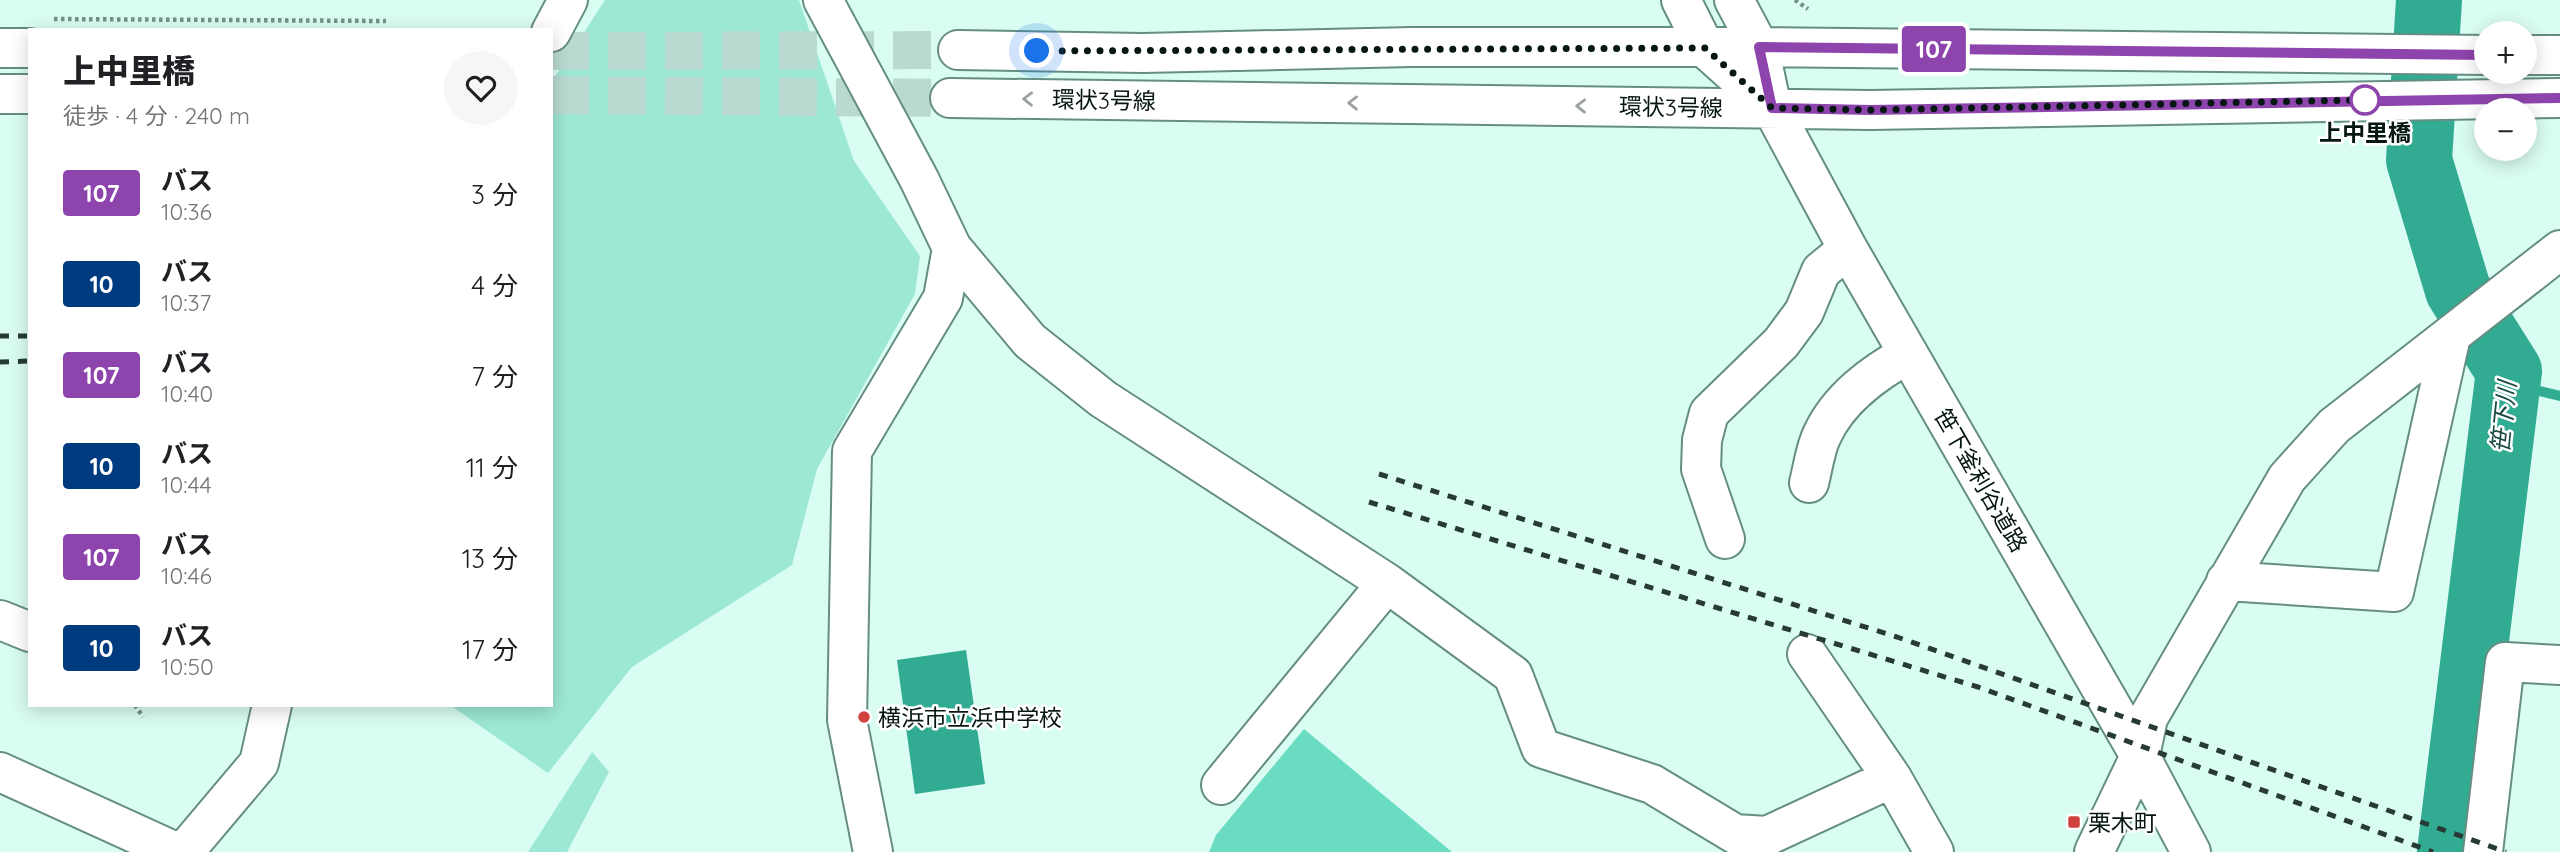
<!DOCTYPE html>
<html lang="ja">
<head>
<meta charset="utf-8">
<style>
  :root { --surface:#fff; --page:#f6f6f6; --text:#202124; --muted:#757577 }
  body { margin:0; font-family:Quicksand,"Noto Sans JP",sans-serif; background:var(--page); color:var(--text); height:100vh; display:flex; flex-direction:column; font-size:26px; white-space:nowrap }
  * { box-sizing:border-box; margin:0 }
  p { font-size:23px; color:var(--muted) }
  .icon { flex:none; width:38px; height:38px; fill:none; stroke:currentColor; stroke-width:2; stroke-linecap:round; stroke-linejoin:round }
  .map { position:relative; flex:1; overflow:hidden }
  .details { position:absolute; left:28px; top:28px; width:525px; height:679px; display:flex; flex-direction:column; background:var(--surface); border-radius:0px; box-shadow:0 4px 18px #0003 }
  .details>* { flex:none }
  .badge { padding:0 14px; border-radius:5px; font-size:24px; line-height:46px }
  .fabs { position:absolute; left:2474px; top:21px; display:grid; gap:14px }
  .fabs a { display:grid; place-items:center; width:63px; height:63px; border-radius:50%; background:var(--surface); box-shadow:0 4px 18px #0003; font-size:35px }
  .you { position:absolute; width:35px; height:35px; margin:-18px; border:5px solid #fff; border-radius:50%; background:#1a73e8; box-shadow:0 0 0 10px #1a73e833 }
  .map>.badge { position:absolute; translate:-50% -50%; box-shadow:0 0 0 4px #fff }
  .round { display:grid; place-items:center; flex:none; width:74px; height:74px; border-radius:37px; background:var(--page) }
  .headline { display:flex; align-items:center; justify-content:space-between; height:119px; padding:0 35px }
  h1 { font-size:33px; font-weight:800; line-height:52px }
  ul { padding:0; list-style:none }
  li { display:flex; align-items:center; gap:21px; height:91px; padding:0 35px }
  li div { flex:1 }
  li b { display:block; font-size:26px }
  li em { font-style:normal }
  li .badge { min-width:77px; font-weight:700; text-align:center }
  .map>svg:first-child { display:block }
  .green { fill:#9de8d4 }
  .forest { fill:#6adcc1 }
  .water { fill:#31ab92 }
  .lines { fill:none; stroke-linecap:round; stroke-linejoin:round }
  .stream { stroke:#31ab92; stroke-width:10 }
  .river { stroke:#31ab92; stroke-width:66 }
  .minor-tunnel { stroke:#badad1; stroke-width:38; stroke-dasharray:38 19; stroke-linecap:butt }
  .minor-casing { stroke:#658e83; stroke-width:42 }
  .path { stroke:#769089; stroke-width:4.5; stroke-dasharray:3.5 3.5; stroke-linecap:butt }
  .minor { stroke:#fff; stroke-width:38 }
  .rail { stroke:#273a35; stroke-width:5; stroke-dasharray:9 9; stroke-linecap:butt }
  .oneway { stroke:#9ba2a0 }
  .line-casing { stroke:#fff; stroke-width:16 }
  .line { stroke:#8e44ad; stroke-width:10 }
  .walk { stroke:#061612; stroke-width:7; stroke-dasharray:0 12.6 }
  .stop-dot { fill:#fff; stroke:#8e44ad; stroke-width:3.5 }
  .poi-dot { fill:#d1423f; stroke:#fff; stroke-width:2.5 }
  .labels { text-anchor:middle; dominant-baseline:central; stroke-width:5; stroke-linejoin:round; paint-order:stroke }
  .street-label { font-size:23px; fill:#061612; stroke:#fff }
  .stop-label { font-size:23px; font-weight:bold; fill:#061612; stroke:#fff }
  .poi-label { font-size:23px; fill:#061612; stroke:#fff; text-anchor:start }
  .water-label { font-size:24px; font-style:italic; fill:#194b40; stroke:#fff }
</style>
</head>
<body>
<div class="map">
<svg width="2560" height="852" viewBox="0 0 2560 852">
  <rect width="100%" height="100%" fill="#dafdf3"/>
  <!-- green -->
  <path class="green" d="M605,0h194l55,161 66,95 -5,38 -98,175 -25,96 -160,102 -84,106 -98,-68h101v-622z
    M592,752l17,20 -42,80h-39z"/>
  <!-- forest -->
  <path class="forest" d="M1304,729l148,123h-243l7,-17z"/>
  <!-- water -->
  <path class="water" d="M966,650l19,134 -70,10 -18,-134z"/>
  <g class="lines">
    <!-- stream -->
    <path class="stream" d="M2507,392l28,-2 25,6"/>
    <!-- river -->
    <path class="river" d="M2429,0l-10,160 39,130 51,81 -59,481"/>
    <!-- minor-tunnel -->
    <path class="minor-tunnel" d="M551,51l407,-1
      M551,95l399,3"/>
    <!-- minor casing -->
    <g class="minor-casing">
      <path id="minor" d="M823,0l96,179 33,69 78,93 73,58 284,184 126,92 28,73 111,36 83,50 32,2 125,-58
        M1681,0l24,48 67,60
        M1734,0l25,47 13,61 76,141 292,507 51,96
        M551,32l17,-32
        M0,48h30
        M958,50l185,3 269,-6h347l728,8
        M2525,55h35
        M0,94h30
        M950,98l920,12 690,-12
        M1809,483c4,-15 6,-34 13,-48 17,-37 52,-62 86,-81
        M1725,539l-24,-70 1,-29 7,-27 72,-70 23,-31 17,-41 27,-22
        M2226,581l168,11 57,-256
        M0,620l30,12
        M1807,654l85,124 42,74
        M0,772l176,80
        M1221,785l166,-202
        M184,852l75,-89 13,-58
        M873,852l-26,-132 5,-269 91,-153 9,-50
        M2094,852l46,-96 8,-38 139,-240 47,-52 226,-176
        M2483,852l22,-190 55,3"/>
    </g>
    <!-- path -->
    <path class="path" d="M1795,0l13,9
      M54,19l332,2
      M135,705l8,12"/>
    <!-- minor -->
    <use href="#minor" class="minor"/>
    <!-- rail -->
    <path class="rail" d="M0,336h30
      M0,362l30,-1
      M1379,474l518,163 609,215
      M1369,502l609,185 455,165"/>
  </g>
  <!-- one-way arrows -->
  <defs><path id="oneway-chevron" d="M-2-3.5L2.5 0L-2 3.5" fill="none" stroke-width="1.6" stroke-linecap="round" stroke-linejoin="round" transform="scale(1.75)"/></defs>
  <g class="oneway">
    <use href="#oneway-chevron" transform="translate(1028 99) rotate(-179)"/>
    <use href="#oneway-chevron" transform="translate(1353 103) rotate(-179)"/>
    <use href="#oneway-chevron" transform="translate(1581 106) rotate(-179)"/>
  </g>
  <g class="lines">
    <!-- line casing -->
    <g class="line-casing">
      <path id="line" d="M2487,55l-728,-8 13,61 98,2 690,-12"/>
    </g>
    <!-- line -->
    <use href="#line" class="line"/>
    <!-- walk -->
    <path class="walk" d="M1037,51l668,-3 67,60 98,2 495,-10"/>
  </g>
  <!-- markers -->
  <circle class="stop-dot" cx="2365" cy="100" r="14"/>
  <g class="poi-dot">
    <circle cx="864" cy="717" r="7"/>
    <rect x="2067" y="815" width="14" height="14" rx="3.5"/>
  </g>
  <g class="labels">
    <!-- street labels -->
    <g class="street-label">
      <text transform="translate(1104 100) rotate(1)">環状3号線</text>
      <text transform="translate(1671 107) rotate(1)">環状3号線</text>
      <text transform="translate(1981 480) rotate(60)">笹下釜利谷道路</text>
    </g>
    <!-- stop labels -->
    <g class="stop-label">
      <text x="2365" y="132">上中里橋</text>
    </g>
    <!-- poi labels -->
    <g class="poi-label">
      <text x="878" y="717">横浜市立浜中学校</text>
      <text x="2088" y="822">栗木町</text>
    </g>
    <!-- water labels -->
    <g class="water-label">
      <text transform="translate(2503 417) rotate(-84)">笹下川</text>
    </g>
  </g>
</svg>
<div class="fabs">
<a>+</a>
<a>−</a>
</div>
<div class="you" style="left:1037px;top:51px"></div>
<b class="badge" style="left:1934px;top:49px;background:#8e44ad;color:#fff">107</b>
<section class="details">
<div class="headline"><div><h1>上中里橋</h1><p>徒歩 · 4 分 · 240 m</p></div><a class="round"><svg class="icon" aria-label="heart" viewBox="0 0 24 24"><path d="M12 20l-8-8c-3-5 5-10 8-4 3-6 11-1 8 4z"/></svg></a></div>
<ul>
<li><span class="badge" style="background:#8e44ad;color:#fff">107</span><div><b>バス</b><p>10:36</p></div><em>3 分</em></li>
<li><span class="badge" style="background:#003b80;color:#fff">10</span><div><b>バス</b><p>10:37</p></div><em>4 分</em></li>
<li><span class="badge" style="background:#8e44ad;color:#fff">107</span><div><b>バス</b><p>10:40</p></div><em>7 分</em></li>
<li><span class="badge" style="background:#003b80;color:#fff">10</span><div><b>バス</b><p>10:44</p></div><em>11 分</em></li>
<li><span class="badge" style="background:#8e44ad;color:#fff">107</span><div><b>バス</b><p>10:46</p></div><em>13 分</em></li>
<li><span class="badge" style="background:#003b80;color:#fff">10</span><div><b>バス</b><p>10:50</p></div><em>17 分</em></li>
</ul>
</section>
</div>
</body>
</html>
